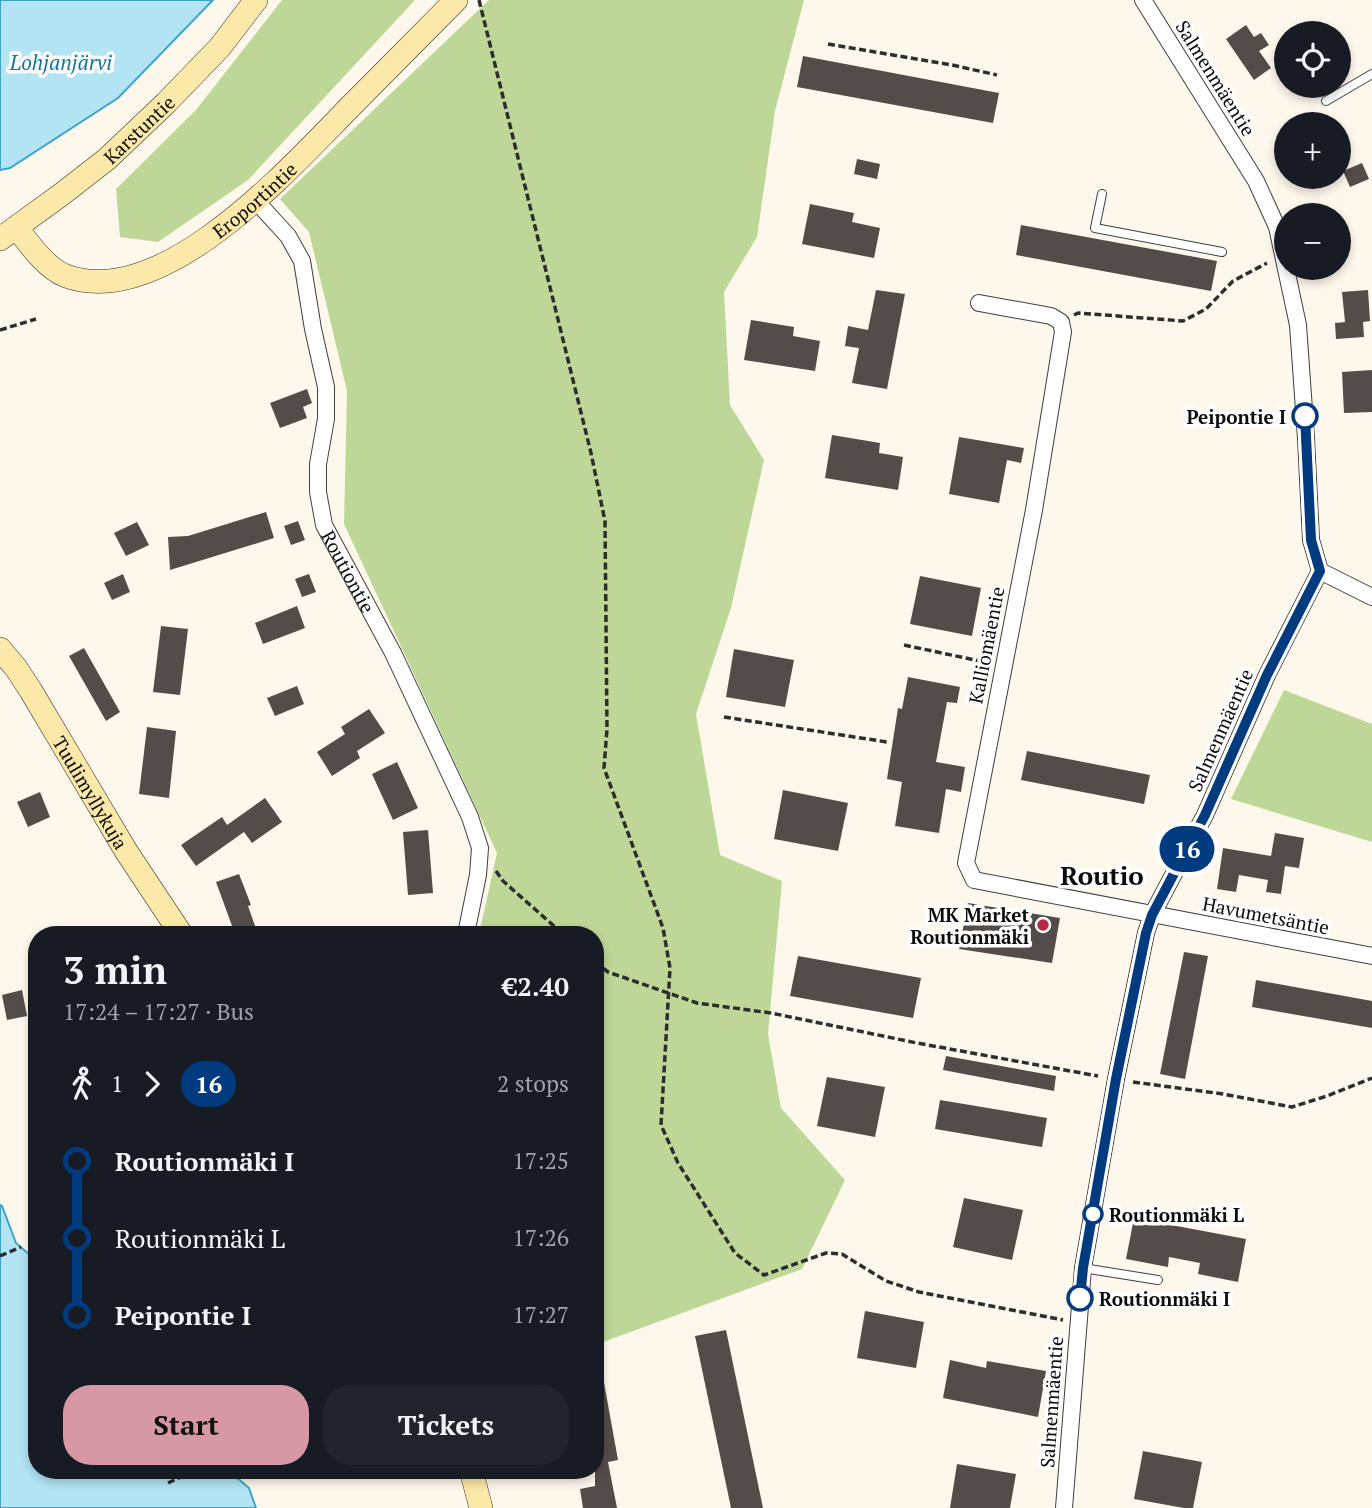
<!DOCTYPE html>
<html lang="en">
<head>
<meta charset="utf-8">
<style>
  :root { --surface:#171b24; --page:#20242c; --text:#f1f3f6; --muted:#9ea1a6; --accent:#d798a5 }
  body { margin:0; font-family:"PT Serif",serif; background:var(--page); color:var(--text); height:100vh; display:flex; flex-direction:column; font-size:26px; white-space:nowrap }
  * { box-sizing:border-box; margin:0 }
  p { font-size:23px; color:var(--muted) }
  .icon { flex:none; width:38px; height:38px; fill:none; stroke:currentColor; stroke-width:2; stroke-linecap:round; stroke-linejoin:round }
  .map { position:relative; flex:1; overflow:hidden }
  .drawer { position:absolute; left:28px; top:926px; width:576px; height:553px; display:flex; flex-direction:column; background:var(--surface); border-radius:28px; box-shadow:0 4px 10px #0003 }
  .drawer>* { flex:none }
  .badge { padding:0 14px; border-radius:23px; font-size:24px; line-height:46px }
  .buttons { position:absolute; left:1274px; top:21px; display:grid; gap:14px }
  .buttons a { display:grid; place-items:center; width:77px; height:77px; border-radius:50%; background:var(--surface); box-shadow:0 4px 10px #0003; font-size:35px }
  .map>.badge { position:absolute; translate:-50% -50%; box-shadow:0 0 0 4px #fff }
  .legs { display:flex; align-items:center; gap:10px; height:77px; padding:0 35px; font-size:23px }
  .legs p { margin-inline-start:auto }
  .headline { display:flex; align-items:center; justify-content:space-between; height:119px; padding:0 35px }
  h1 { font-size:38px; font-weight:800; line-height:52px }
  .action { display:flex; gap:14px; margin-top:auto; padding:14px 35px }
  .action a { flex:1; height:80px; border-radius:28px; background:var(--accent); color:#111; font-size:28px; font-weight:800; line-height:80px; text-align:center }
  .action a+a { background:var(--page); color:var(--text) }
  ul { padding:0 35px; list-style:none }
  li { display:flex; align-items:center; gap:24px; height:77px; font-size:26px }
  li i { display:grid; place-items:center; width:10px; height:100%; margin:0 9px; background:currentColor }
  li i::after { content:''; width:18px; height:18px; margin:-9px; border:5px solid; border-radius:50%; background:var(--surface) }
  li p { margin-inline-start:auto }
  li:first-child i { background:linear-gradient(#0000 50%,currentColor 0) }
  li:last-child i { background:linear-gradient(currentColor 50%,#0000 0) }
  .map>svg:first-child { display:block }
  .forest { fill:#bdd797 }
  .water { fill:#b2e4f4; stroke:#3ca4c9; stroke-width:2 }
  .building { fill:#544c49 }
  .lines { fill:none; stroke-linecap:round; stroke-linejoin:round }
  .lane-casing { stroke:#3f3f3f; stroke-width:10 }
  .street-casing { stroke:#3f3f3f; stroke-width:18 }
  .secondary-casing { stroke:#2e2e2e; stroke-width:24 }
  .path { stroke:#2e2e2e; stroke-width:3.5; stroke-dasharray:7 3.5; stroke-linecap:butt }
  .lane { stroke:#fff; stroke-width:8 }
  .street { stroke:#fff; stroke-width:16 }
  .secondary { stroke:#fce8a9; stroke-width:23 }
  .line-1-casing { stroke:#fff; stroke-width:16 }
  .line-1 { stroke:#003b80; stroke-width:10 }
  .stop-1-dot { fill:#fff; stroke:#003b80; stroke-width:3.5 }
  .poi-dot { fill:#b72943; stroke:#fff; stroke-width:2.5 }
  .labels { text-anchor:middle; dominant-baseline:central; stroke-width:7; stroke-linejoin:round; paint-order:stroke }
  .street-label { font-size:19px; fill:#0c0c0c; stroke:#fff }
  .stop-label { font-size:19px; font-weight:bold; fill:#0c0c0c; stroke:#fff; text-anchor:start }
  .poi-label { font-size:19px; font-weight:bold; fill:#0c0c0c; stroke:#fff; text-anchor:end }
  .water-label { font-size:21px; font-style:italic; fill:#1a7399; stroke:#fff }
  .district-label { font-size:26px; font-weight:bold; fill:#0c0c0c; stroke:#fff }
</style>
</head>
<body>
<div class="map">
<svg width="1372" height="1508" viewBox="0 0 1372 1508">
  <rect width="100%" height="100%" fill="#fef8ec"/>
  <!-- forest -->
  <path class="forest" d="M282,0h133l-167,180 -90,62 -38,-5 -4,-48 80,-79z
    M489,0h315l-29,111 -18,126 -33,55 6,113 34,55 -33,148 -35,106 24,141 62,26 -14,153 13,74 64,72 -43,89 -207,76v-411h-116l18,-81 -153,-329 3,-133 -38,-159 -29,-33z
    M1284,690l88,34v118l-141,-43z"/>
  <!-- water -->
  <path class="water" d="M0,0h213l-95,98 -108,70 -10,2z
    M0,1205l2,1 14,37 21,18v209h191l21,18 7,20h-256z"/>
  <!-- building -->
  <path class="building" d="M1246,25l8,12 7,-4 8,12 -10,6 12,17 -17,12 -28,-41z
    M803,56l196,37 -6,30 -196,-36z
    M857,159l23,5 -3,15 -23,-5z
    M1362,163l7,16 -19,8 -7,-16z
    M810,204l44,9 -2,9 28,6 -6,30 -72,-14z
    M1021,225l196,36 -6,30 -195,-36z
    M876,290l29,4 -18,95 -35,-6 7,-35 -14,-2 3,-20 20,4z
    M1368,290l2,31 -7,1 1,15 -28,2 -1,-16 10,-1 -3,-30z
    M751,320l43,7 -1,9 27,5 -5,30 -71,-11z
    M1372,370v42l-28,1 -2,-41z
    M307,389l5,14 -9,4 4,11 -27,10 -10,-25z
    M832,435l48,8 -1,10 24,4 -5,33 -73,-12z
    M959,437l65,11 -3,15 -14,-3 -8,43 -50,-9z
    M266,512l8,26 -104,32 -2,-33 20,-1z
    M298,521l7,19 -14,5 -7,-19z
    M137,522l12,23 -23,11 -12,-23z
    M123,574l7,18 -18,8 -8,-17z
    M309,574l7,18 -14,5 -7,-18z
    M920,576l61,12 -9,48 -62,-12z
    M297,606l8,22 -42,16 -8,-21z
    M161,626l27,3 -8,66 -27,-3z
    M84,648l36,64 -14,9 -37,-65z
    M734,649l60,11 -9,47 -59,-10z
    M908,677l52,10 -3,16 -10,-1 -11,60 29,5 -4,25 -15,-3 -7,44 -44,-7 7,-44 -15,-3 11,-71 4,1z
    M297,686l7,18 -29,12 -8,-18z
    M369,709l16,24 -28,18 3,7 -28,18 -15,-24 28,-18 -4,-7z
    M147,727l29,4 -7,67 -30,-4z
    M1027,751l123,24 -6,29 -123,-24z
    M397,762l21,46 -25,12 -21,-46z
    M783,790l65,13 -10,48 -64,-12z
    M40,792l10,25 -22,10 -11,-25z
    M265,798l17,24 -30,21 -8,-11 -48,34 -15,-21 41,-28 5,8z
    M428,830l5,63 -25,2 -5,-63z
    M1275,833l29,5 -5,30 -14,-2 -4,28 -15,-2 2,-12 -29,-5 -3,17 -19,-3 6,-41 48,8z
    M239,874l12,31 -3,1 10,28h-23l-19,-52z
    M968,903l92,15 -8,45 -93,-14z
    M1184,952l24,4 -23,123 -25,-5z
    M798,956l123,22 -8,40 -123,-22z
    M1256,980l116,21v27l-120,-21z
    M22,990l5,26 -20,4 -5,-25z
    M946,1056l110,20 -2,15 -111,-21z
    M827,1077l58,10 -10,50 -58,-11z
    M940,1100l107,18 -5,29 -107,-18z
    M964,1198l59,12 -11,50 -59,-13z
    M1134,1218l112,21 -8,43 -40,-8 2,-11 -31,-6 -1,10 -42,-8z
    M865,1311l59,11 -8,46 -59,-10z
    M726,1330l37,178h-32l-36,-172z
    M950,1360l36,8 1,-7 59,10 -8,46 -95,-19z
    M603,1377l15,83 -10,2 9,46h-34l-3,-19 15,-3v-108z
    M1143,1451l59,11 -9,46h-9l-50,-9z
    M957,1464l59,10 -6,34h-60z"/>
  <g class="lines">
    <!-- lane casing -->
    <g class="lane-casing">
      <path id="lane" d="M1326,101l46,-27
        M1102,194l-7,34 127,24
        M1083,1268l75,12"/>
    </g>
    <!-- street casing -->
    <g class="street-casing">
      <g id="street">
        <path id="s1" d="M256,201l32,35 14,25 11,68 13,58v32l-8,45v28l6,33 69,128 77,164 10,31 -2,27 -12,59"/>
        <path d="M979,303l72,13 10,6 2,10 -29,178 -68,353 8,17 398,76"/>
        <path d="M1320,571l52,26"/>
        <path d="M1064,1508l19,-240 33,-189 30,-146 6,-18 53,-100 62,-140 53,-104 -9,-31 -5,-102 -8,-113 -21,-98 -21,-46 -113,-181"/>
      </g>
    </g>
    <!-- secondary casing -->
    <g class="secondary-casing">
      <g id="secondary">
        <path id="s2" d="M17,228c12,16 30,41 49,48 96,35 221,-105 281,-166 36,-36 72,-73 109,-110"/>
        <path id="s3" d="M0,239l62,-45 45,-35 59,-56 54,-56 36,-47"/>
        <path id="s4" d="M0,649l16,19 15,23 95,160 55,83"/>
        <path d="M471,1470l10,38"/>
      </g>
    </g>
    <!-- path -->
    <path class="path" d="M479,0l112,453 14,68 2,208 -3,39 59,160 7,40 -9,157 17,38 57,90 29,22 62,-22 16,1 44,27 33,11 144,28
      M828,44l124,21 45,10
      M1074,315l4,-2 105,8 23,-12 27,-28 34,-18
      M0,330l36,-11
      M904,645l85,18
      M724,717l163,25
      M496,871l7,10 60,53
      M595,962l13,10 89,31 74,10 146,30 181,33
      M1133,1082l90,12 69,13 35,-11 45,-18
      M0,1256l21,-9
      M168,1483l27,-13"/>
    <!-- lane -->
    <use href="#lane" class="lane"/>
    <!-- street -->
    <use href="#street" class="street"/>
    <!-- secondary -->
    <use href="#secondary" class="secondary"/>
  </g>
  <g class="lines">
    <!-- line-1 casing -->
    <g class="line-1-casing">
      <path id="line-1" d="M1080,1298l3,-30 33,-189 30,-146 6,-18 53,-100 62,-140 53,-104 -9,-31 -6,-124"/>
    </g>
    <!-- line-1 -->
    <use href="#line-1" class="line-1"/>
  </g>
  <!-- markers -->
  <g class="stop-1-dot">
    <circle cx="1305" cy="416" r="12"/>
    <circle cx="1093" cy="1214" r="9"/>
    <circle cx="1080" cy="1298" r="12"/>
  </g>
  <circle class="poi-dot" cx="1043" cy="925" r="7"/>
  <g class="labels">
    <!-- street labels -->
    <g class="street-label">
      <text transform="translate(1216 78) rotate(58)">Salmenmäentie</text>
      <text stroke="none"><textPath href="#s3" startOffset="177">Karstuntie</textPath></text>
      <text stroke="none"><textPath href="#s2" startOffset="282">Eroportintie</textPath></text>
      <text stroke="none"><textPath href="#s1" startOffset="396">Routiontie</textPath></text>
      <text transform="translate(986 645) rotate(-79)">Kalliomäentie</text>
      <text transform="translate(1220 730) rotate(-66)">Salmenmäentie</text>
      <text stroke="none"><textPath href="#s4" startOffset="170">Tuulimyllykuja</textPath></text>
      <text transform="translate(1266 915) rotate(11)">Havumetsäntie</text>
      <text transform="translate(1051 1402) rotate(-86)">Salmenmäentie</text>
    </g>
    <!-- stop labels -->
    <g class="stop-label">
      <text x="1286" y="416" text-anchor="end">Peipontie I</text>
      <text x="1109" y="1214">Routionmäki L</text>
      <text x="1099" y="1298">Routionmäki I</text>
    </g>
    <!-- poi labels -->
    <g class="poi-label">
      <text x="1029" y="914">MK Market<tspan x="1029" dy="22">Routionmäki</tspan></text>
    </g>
    <!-- water labels -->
    <g class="water-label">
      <text x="61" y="62">Lohjanjärvi</text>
    </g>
    <!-- district labels -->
    <g class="district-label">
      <text x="1102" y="875">Routio</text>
    </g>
  </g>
</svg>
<div class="buttons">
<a><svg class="icon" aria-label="locate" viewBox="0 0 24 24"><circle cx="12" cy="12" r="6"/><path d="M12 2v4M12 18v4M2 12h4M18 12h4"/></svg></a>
<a>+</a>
<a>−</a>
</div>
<b class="badge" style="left:1187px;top:849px;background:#003b80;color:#fff">16</b>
<section class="drawer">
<div class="headline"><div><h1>3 min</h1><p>17:24 – 17:27 · Bus</p></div><b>€2.40</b></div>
<div class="legs"><svg class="icon" aria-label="walk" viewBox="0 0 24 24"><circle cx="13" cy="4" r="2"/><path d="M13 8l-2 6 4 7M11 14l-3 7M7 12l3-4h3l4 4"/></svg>1<svg class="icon" aria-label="forward" viewBox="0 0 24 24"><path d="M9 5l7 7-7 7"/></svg><b class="badge" style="background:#003b80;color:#fff">16</b><p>2 stops</p></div>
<ul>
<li><i style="color:#003b80"></i><b>Routionmäki I</b><p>17:25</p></li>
<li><i style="color:#003b80"></i><span>Routionmäki L</span><p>17:26</p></li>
<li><i style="color:#003b80"></i><b>Peipontie I</b><p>17:27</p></li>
</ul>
<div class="action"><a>Start</a><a>Tickets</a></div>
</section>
</div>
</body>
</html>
